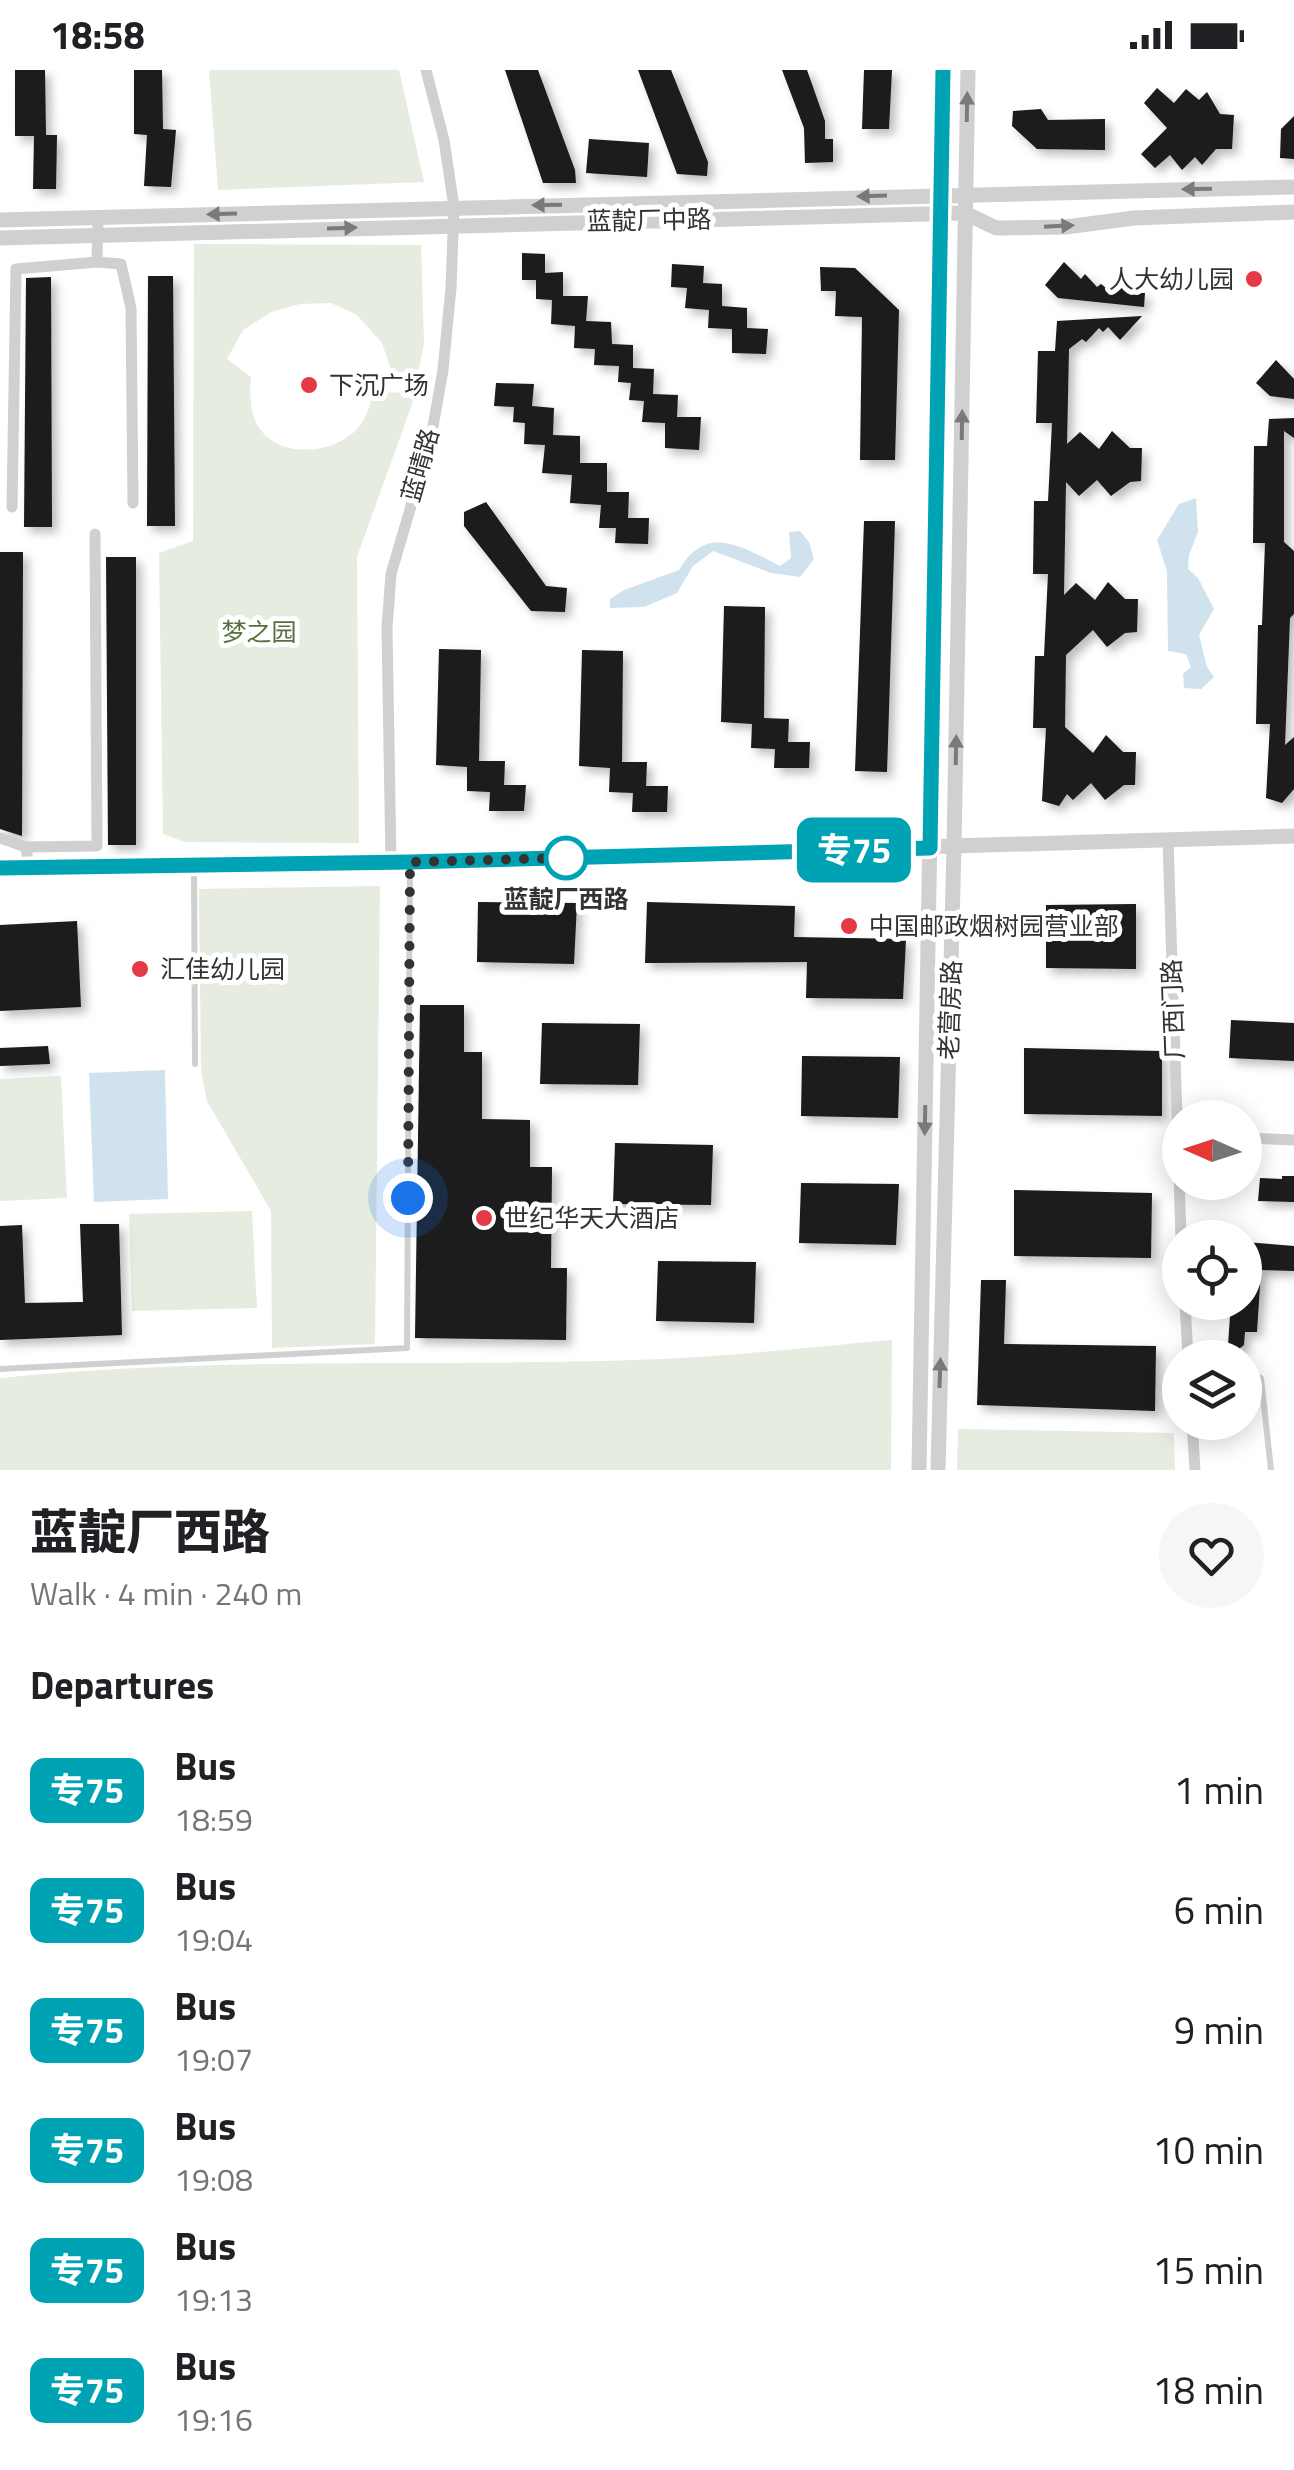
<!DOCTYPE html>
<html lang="en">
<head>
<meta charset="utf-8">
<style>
  :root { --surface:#fff; --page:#f6f6f6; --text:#202124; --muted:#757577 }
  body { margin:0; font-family:"Titillium Web","Noto Sans SC",sans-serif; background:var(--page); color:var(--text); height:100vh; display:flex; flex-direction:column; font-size:38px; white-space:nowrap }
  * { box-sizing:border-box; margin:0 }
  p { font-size:32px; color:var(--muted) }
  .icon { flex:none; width:55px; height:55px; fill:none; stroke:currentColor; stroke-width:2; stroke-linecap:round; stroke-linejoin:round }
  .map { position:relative; height:1400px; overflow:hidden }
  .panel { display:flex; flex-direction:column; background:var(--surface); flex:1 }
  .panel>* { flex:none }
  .badge { padding:0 20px; border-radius:15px; font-size:35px; line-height:65px }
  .needle { width:65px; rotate:273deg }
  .buttons { position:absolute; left:1162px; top:1030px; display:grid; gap:20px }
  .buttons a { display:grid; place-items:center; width:100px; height:100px; border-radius:50%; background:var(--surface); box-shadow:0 5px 25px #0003; font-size:50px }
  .you { position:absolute; width:50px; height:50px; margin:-25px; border:8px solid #fff; border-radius:50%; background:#1a73e8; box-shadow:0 0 0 15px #1a73e833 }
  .map>.badge { position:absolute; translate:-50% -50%; box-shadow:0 0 0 5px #fff }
  h2 { padding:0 30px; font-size:38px; line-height:90px }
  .round { display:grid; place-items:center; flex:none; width:105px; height:105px; border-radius:52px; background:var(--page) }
  .head { display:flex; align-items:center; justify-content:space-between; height:170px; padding:0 30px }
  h1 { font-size:48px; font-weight:800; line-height:75px }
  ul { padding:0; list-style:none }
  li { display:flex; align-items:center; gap:30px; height:120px; padding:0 30px }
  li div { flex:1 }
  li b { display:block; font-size:38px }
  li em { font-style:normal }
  li .badge { min-width:110px; font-weight:700; text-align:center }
  .status { display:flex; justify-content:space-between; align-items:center; height:70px; padding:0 50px; background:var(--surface); direction:ltr }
  .status svg { height:28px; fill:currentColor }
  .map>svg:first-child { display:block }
  .green { fill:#e6ecdf }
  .water { fill:#cfe2ee }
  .building { fill:#1a1a1a; filter:url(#shadow) }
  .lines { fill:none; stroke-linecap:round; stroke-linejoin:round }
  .service { stroke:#d0d0d0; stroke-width:6 }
  .minor { stroke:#d0d0d0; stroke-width:11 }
  .tertiary { stroke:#d0d0d0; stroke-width:15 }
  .oneway { fill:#7a7a7a }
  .line-casing { stroke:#fff; stroke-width:22 }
  .line { stroke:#00a3b4; stroke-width:15 }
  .walk { stroke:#333; stroke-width:10; stroke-dasharray:0 18 }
  .poi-dot { fill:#e63946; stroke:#fff; stroke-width:4 }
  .stop-dot { fill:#fff; stroke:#00a3b4; stroke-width:5 }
  .labels { text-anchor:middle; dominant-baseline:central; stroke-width:10; stroke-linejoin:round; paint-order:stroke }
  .street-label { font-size:25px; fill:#333; stroke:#fff }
  .poi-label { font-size:25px; fill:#333; stroke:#fff; text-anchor:start }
  .park-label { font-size:25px; fill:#56703f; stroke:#fff }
  .stop-label { font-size:25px; font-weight:bold; fill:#333; stroke:#fff }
</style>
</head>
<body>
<div class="status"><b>18:58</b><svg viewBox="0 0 49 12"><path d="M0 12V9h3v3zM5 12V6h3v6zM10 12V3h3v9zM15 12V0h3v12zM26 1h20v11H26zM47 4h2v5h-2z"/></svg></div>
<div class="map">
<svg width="1294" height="1400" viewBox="0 0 1294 1400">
  <defs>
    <filter id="shadow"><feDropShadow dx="5.5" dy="5.5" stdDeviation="5" flood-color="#0004"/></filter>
  </defs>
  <rect width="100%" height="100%" fill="#fff"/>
  <!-- green -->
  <path class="green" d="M209,0h190l25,112 -206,8z
    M194,174l227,1 3,98 -7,36 -23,-1 -12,-35 -25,-28 -26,-12 -31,1 -29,8 -28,18 -16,29 24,18c-2,20 -1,44 15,59 26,24 79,15 97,-15 5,-9 8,-19 10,-29l43,1 -59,164 2,286 -174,-1 -22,-8 -4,-281 34,-12z
    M380,816l-5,458 -103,4 -1,-137 -64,-110 -6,-30 -2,-182z
    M61,1006l6,122 -67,3v-122z
    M252,1141l5,97 -125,3 -3,-97z
    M892,1270l-1,130h-891v-92c211,-22 424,-11 635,-18 86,-2 172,-13 257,-20z
    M958,1359l216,4 1,37h-218z"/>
  <!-- water -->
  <path class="water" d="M1196,428l2,34 -9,23 -1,14 10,9 16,31 -15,26 8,32 7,10 -13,12 -17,-1 -1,-14 8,-7 -5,-13 -18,-3 -1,-80 -10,-31 22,-36z
    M800,461l9,11 5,17 -14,18 -29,-4 -58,-22 -20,15 -16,27 -33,14 -34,1v-9l14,-9 55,-20c27,-47 62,-24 101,-4l11,-8 -2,-26z
    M165,1000l3,129 -74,3 -5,-129z"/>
  <!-- building -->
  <path class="building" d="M15,0h30l1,65h11l-1,54h-23l1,-53h-19z
    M134,0h28l1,59 13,1 -5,57 -27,-1 3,-51 -13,-1z
    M505,0h33l37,100 1,13h-33z
    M638,0h33l37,92 -1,14 -30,-2z
    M782,0h25l18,51v18h8v23l-28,1 -1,-35z
    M864,0h28l-3,59h-27z
    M1157,18l17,15 12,-14 13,11 8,-8 13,22 14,1 -2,34h-16l-14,16 -7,-8 -13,13 -12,-15 -15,13 -14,-14 26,-26 -23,-25z
    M1041,39l7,11 57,-1v31l-68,-1 -25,-23 1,-15z
    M1294,46v43l-14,-1 1,-29z
    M589,69l60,4 -2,34 -61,-4z
    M522,183l23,1v19l18,-1v24h25l-2,25 25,1 1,22 21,1v23l21,1 -1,25 25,1 -1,22h24l-2,33 -34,-2v-25l-23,-1 2,-21 -15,-1 2,-17 -13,-1 1,-16 -25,-1 1,-16 -21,-1 1,-22 -24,-2 1,-24 -16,-1v-19h-14z
    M1064,192l17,17 4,-5 12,13 4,-3 5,4 10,-12 20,17h9l-1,14 -86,-9 -13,-13z
    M672,194l32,2 -1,17 19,1v22l25,2v20l21,1 -2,25 -34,-1v-24l-24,-1 1,-18 -24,-2 2,-20 -16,-1z
    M820,197l35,1 44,42 -4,150h-35l2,-143 -27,-1 1,-25h-15z
    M148,206h25l2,250h-28z
    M51,207l1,250h-28l2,-249z
    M1142,246l-22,24 -12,-13 -5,5 -4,-4 -13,14 -4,-3 -13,10 -2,95 13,-12 19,17 13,-18 18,17h12l-1,33 -11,1 -19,14 -14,-16 -18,16 -13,-14 -2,113 12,-12 19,17 13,-18 17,17h13l-1,33 -12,1 -18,14 -14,-17 -27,25 -1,72 28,26 13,-18 17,17h13l-1,33h-11l-19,15 -14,-17 -18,17 -6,-6 -8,12 -17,-5 4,-73h-13l2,-72h9l4,-82h-15l1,-73h14l4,-78h-16l2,-72h17l2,-30z
    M1276,290l18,19v20l-24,-3 -14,-13z
    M496,313l38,1 -2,22 22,2 -1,27 27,1v27h27v29h22l-1,26h21l-1,26 -33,-1 1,-15h-17l2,-23 -31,-2 2,-28 -30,-2 3,-28 -21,-1 1,-21 -12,-1 1,-15 -20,-1z
    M1294,348v20l-10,-7v111l10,9v63l-4,4 -5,127 9,-8v52l-12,14 -16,-5 4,-74h-14l2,-99h4l3,-82h-12l1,-97h13l2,-27z
    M486,432l60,84 21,2 -2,24 -34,-1 -67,-85v-14z
    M864,451h31l-8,251 -32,-1z
    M0,482h23l-1,284 -22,-7z
    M106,487h30v288h-28z
    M724,536l41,1 -1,111 25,1 -1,23h22l-1,26h-35l1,-19 -24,-1 1,-24 -31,-2z
    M439,579l42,1 -2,111h26l-1,24h22l-2,26h-35l1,-19 -23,-1v-24l-31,-2z
    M582,580l41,1 -1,111h25l-1,24h22l-1,26h-35l1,-19 -24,-1 1,-24 -31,-2z
    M478,832l99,1 -3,61 -97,-2z
    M647,832l148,4 -1,31 112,2 -3,60 -97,-1 1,-36 -162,1z
    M1136,834v65l-90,-1v-63z
    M77,851l4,86 -81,4v-86z
    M420,935h44v47h18v67l48,1v47h22l-1,101h16l-1,72 -151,-2z
    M1231,950l63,3v38l-65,-3z
    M542,953l98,1 -2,61 -98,-1z
    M48,976l2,18 -50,2v-18z
    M1024,978l138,3v65l-138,-2z
    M802,986l98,1 -2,61 -97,-2z
    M615,1073l98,2 -2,60 -98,-1z
    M1282,1106h12v26l-36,-1 2,-23 22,1z
    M801,1113l98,1 -3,61 -97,-2z
    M1014,1120l138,3 -1,65 -137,-2z
    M80,1154h39l3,111 -122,5v-114l22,-1 3,78 58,-1z
    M1245,1172l49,4v25l-33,-1 -4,62h-12l-1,13 -9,7 -7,-7 3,-43h14z
    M658,1191l98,1 -2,61 -98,-2z
    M981,1210h25l-2,64 152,2 -1,65 -178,-6z"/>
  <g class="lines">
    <!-- service -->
    <path class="service" d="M194,797l1,197
      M0,1299l407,-21 3,-486
      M1245,1303l16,5 10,92"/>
    <!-- minor -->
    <path class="minor" d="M97,192l1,-45
      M12,437l4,-238 81,-7 24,2 10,44 2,195
      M0,768l26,9 3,21
      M1168,771l13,397
      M26,777l71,-1 -2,-312
      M391,792l-4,-234 4,-54 40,-136 12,-68 8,-82 3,-81 -10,-67 -18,-70
      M1245,1068l49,2
      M1185,1232l3,56
      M1192,1352l3,48"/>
    <!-- tertiary -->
    <path class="tertiary" d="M0,150l1294,-33
      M0,168l965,-25 31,15 70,-1 68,-9 160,-6
      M0,798l410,-6 884,-26
      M919,1400l24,-1400
      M938,1400l16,-623 14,-777"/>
  </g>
  <!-- one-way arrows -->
  <defs><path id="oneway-solid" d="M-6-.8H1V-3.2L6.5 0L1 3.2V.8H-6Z" transform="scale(2.5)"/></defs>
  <g class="oneway">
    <use href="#oneway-solid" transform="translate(967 37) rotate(-89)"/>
    <use href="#oneway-solid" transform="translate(1197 119) rotate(179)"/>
    <use href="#oneway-solid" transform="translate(872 126) rotate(178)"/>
    <use href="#oneway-solid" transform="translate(547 135) rotate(179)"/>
    <use href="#oneway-solid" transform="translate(222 144) rotate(178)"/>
    <use href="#oneway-solid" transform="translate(1059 156) rotate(-3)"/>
    <use href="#oneway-solid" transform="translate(342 158) rotate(-2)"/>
    <use href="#oneway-solid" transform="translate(962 355) rotate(-89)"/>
    <use href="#oneway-solid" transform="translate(956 680) rotate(-89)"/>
    <use href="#oneway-solid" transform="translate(925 1050) rotate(91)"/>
    <use href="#oneway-solid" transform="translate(940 1303) rotate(-88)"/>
  </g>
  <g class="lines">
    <!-- line casing -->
    <g class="line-casing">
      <path id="line" d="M0,798l410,-6 520,-14 13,-778"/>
    </g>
    <!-- line -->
    <use href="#line" class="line"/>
    <!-- walk -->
    <path class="walk" d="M408,1128l2,-336 156,-4"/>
  </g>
  <!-- markers -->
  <g class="poi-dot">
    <circle cx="1254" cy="209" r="10"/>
    <circle cx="309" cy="315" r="10"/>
    <circle cx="849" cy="856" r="10"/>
    <circle cx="140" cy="899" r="10"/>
    <circle cx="484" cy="1148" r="10"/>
  </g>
  <circle class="stop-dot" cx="566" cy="788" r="20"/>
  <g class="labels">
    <!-- street labels -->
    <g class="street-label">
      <text transform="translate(649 150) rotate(-1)">蓝靛厂中路</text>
      <text transform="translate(420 395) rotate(-74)">蓝晴路</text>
      <text transform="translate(1173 939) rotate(-92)">厂西门路</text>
      <text transform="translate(950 940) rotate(-88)">老营房路</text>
    </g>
    <!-- poi labels -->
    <g class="poi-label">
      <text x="1234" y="209" text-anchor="end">人大幼儿园</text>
      <text x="329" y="315">下沉广场</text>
      <text x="869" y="856">中国邮政烟树园营业部</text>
      <text x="160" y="899">汇佳幼儿园</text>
      <text x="504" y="1148">世纪华天大酒店</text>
    </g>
    <!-- park labels -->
    <g class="park-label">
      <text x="259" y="562">梦之园</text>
    </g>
    <!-- stop labels -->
    <g class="stop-label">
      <text x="566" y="829">蓝靛厂西路</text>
    </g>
  </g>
</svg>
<div class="buttons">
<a><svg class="needle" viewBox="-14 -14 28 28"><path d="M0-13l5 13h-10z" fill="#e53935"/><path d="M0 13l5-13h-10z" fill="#757577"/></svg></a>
<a><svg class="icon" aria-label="locate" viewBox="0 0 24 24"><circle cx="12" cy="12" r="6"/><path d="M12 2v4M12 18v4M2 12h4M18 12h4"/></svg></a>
<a><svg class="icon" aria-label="layers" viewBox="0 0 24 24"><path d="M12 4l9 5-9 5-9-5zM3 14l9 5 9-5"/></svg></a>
</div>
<div class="you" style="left:408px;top:1128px"></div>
<b class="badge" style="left:854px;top:780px;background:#00a3b4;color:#fff">专75</b>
</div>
<section class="panel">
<div class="head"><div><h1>蓝靛厂西路</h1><p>Walk · 4 min · 240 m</p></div><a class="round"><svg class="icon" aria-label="heart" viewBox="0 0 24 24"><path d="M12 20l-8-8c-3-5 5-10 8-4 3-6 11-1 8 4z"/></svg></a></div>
<h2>Departures</h2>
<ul>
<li><span class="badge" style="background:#00a3b4;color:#fff">专75</span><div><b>Bus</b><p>18:59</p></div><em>1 min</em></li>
<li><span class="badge" style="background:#00a3b4;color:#fff">专75</span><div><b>Bus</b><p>19:04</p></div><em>6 min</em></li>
<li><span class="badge" style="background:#00a3b4;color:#fff">专75</span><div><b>Bus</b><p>19:07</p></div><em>9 min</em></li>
<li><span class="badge" style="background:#00a3b4;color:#fff">专75</span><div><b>Bus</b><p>19:08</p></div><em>10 min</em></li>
<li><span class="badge" style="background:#00a3b4;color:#fff">专75</span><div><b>Bus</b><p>19:13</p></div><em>15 min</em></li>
<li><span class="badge" style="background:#00a3b4;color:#fff">专75</span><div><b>Bus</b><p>19:16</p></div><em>18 min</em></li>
</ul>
</section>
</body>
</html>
